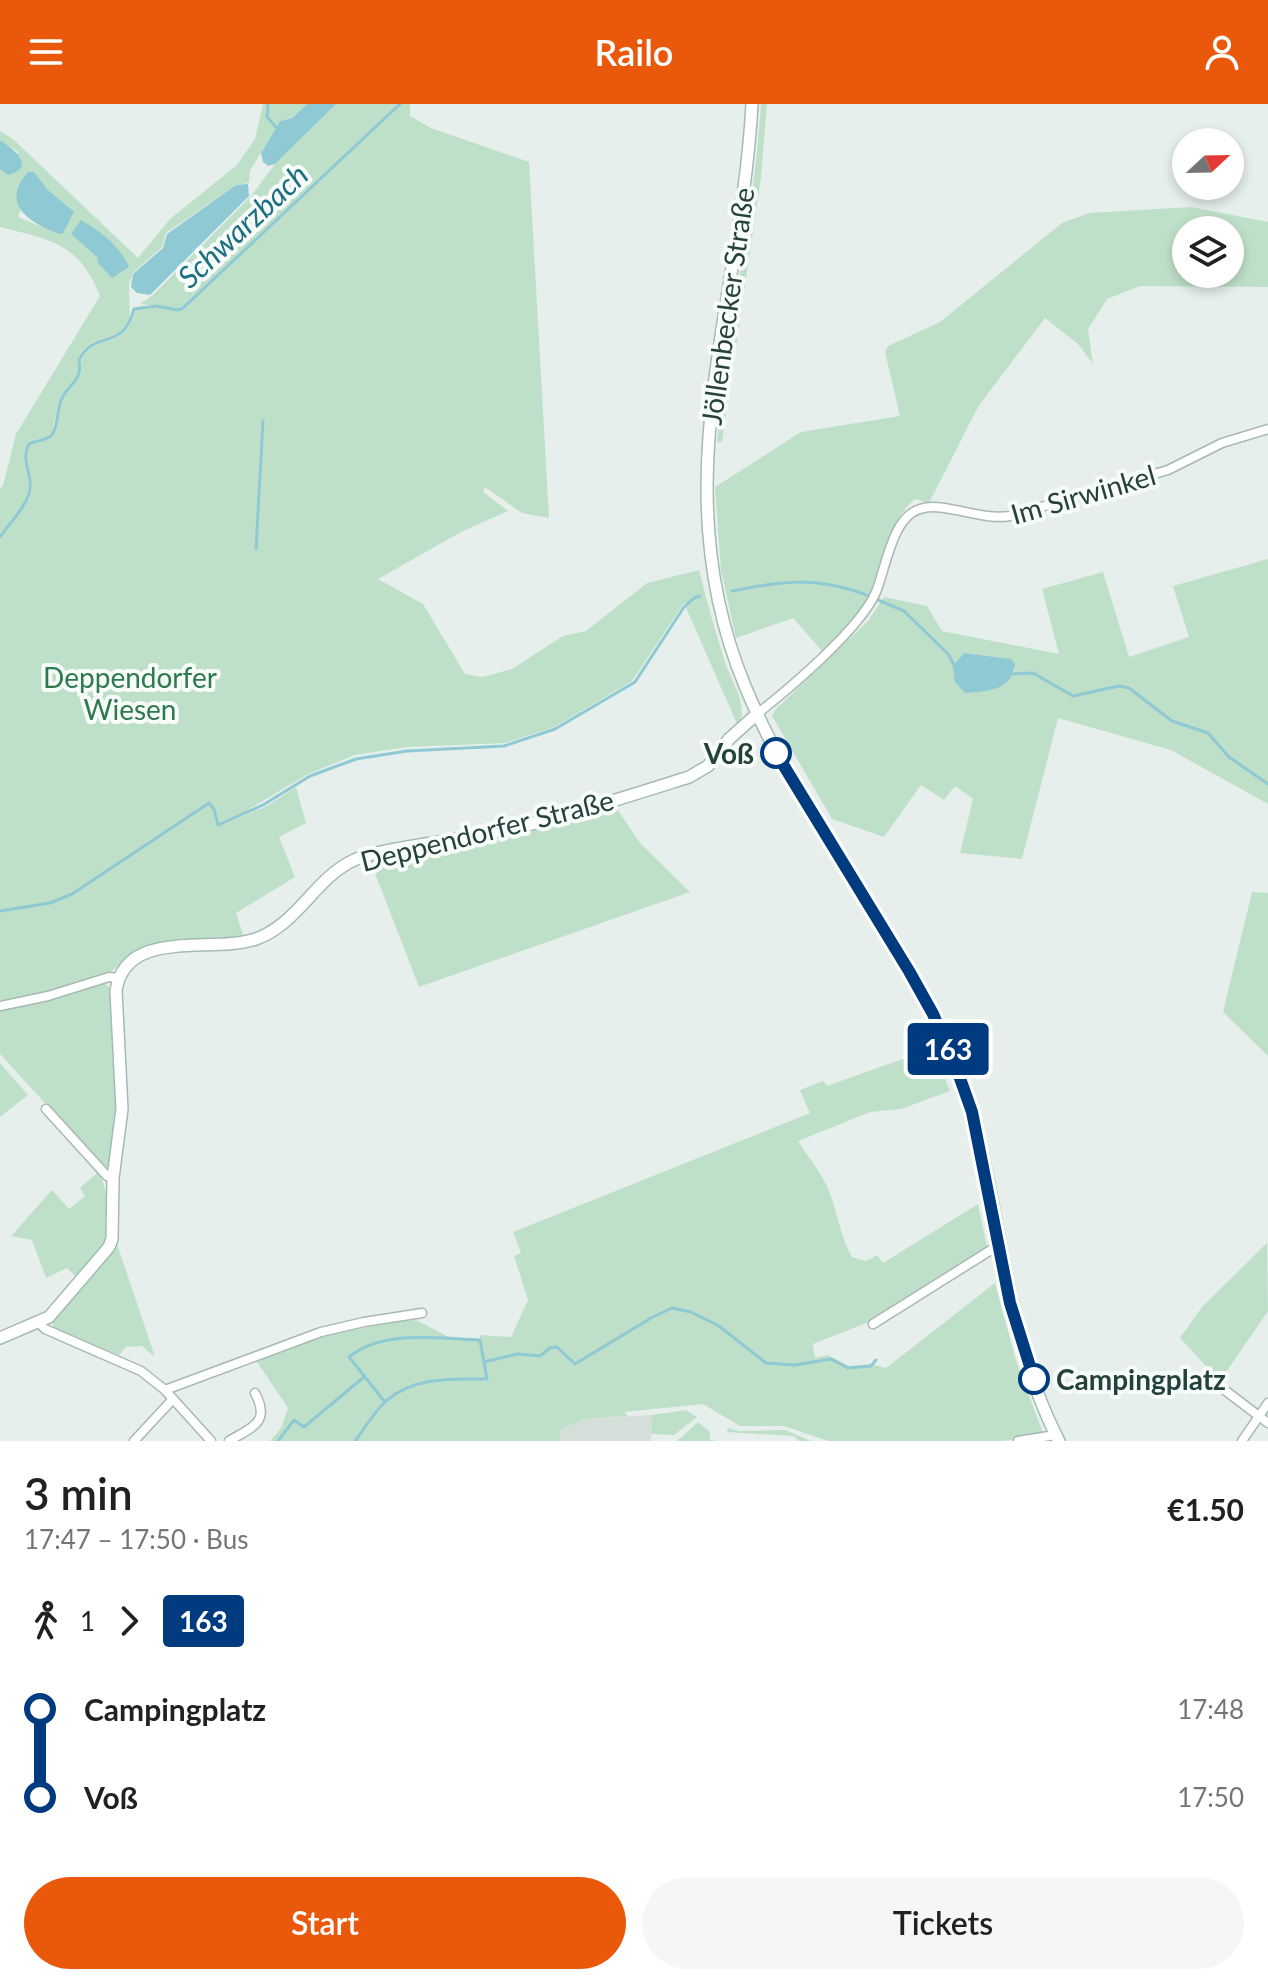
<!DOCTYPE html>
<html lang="en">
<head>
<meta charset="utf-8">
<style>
  :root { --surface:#fff; --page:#f6f6f6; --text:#202124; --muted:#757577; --accent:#ea580c }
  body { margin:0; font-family:Lato,sans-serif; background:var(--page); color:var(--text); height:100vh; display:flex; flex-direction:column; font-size:30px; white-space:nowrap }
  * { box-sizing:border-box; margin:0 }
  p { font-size:26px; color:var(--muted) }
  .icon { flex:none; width:44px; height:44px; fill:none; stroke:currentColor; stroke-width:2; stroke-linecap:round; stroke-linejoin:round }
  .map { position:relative; height:1337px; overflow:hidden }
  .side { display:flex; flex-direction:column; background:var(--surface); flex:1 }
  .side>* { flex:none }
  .badge { padding:0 16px; border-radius:6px; font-size:28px; line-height:52px }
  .needle { width:52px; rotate:68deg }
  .tools { position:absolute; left:1172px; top:24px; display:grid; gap:16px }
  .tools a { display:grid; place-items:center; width:72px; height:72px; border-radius:50%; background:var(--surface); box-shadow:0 4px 12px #0003; font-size:40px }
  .map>.badge { position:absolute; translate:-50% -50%; box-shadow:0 0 0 4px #fff }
  .legs { display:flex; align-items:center; gap:12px; height:88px; padding:0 24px; font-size:26px }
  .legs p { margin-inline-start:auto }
  .overview { display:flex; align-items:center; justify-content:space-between; height:136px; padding:0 24px }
  h1 { font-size:44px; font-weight:600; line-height:60px }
  .primary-button { display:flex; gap:16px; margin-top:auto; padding:16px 24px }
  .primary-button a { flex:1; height:92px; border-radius:48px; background:var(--accent); color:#fff; font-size:32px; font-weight:600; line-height:92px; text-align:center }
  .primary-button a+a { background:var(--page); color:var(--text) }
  ul { padding:0 24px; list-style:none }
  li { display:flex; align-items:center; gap:28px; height:88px; font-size:30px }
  li i { display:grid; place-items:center; width:12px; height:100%; margin:0 10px; background:currentColor }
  li i::after { content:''; width:20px; height:20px; margin:-10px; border:6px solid; border-radius:50%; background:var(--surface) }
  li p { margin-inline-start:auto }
  li:first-child i { background:linear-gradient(#0000 50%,currentColor 0) }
  li:last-child i { background:linear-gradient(currentColor 50%,#0000 0) }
  header { display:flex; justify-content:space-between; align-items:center; height:104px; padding:0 24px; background:var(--accent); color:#fff; font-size:36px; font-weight:600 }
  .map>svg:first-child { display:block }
  .built { fill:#d4dfda }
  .green { fill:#bfe0c8; fill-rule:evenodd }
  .water { fill:#8ec9d4 }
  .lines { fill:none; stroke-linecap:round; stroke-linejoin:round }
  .stream { stroke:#8ec9d4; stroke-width:3 }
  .street-casing { stroke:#a8b8b2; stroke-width:11 }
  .secondary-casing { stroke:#a4bbb3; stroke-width:14 }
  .street { stroke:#fff; stroke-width:8 }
  .secondary { stroke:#fff; stroke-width:11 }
  .line-1-casing { stroke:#fff; stroke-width:18 }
  .line-1 { stroke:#003b80; stroke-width:12 }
  .stop-1-dot { fill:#fff; stroke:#003b80; stroke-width:4 }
  .labels { text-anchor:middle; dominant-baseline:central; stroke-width:8; stroke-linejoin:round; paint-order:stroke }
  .street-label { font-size:28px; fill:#24423a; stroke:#f7fbf9 }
  .park-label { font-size:28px; fill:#2d7a4b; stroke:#f7fbf9 }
  .stop-label { font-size:28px; font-weight:bold; fill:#24423a; stroke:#f7fbf9; text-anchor:end }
  .water-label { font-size:30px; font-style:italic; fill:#1c6f80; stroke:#f7fbf9 }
</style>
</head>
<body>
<header><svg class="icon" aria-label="menu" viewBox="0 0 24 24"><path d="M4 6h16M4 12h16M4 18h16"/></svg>Railo<svg class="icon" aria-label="person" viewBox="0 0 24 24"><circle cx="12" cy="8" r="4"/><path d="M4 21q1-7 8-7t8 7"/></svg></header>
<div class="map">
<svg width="1268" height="1337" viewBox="0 0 1268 1337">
  <rect width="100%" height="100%" fill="#e6efeb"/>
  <!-- built -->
  <path class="built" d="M652,1311l-1,26h-91v-11l23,-11z"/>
  <!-- green -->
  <path class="green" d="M263,0h44l-16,14 -11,3 -30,50 -1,12 -13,2 -70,48 -4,14 -29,26 -4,11 1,39 -6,8 -32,12 -11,10 -3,7v15l-20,28 -6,31 -4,3 -20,6c-10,16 1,27 1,43 1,17 -18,35 -29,48v-46l3,-2 13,-52 84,-138c-21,-53 -49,-56 -100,-69v-58l7,6 11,-23 -18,-12v-9l13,8 125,119 32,-39 67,-54 18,-26zM34,68l14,18 25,22 -14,22 -41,-17zM71,130l58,33 -31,-4c-1,-13 -17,-22 -27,-29z
    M336,0h74v12l21,12 98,34 20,356 -27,-5 -37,-26 -2,5 25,19 -47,21 -83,47 45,25 42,70 18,3 29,-8 51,-33 23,-5 61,-48 52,-13c8,31 16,62 26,92 6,19 18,34 17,54l-5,8 -53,-121 -52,78 -78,46 -49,16 -98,4 -52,8 -47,19 -84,50 43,-18 29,-19 10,36 -27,14 16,40 -59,36 8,24 -34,4h-44l-10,2 -12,4 -34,25 -63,21 -47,9v-462c7,-18 28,-30 32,-50 2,-17 -12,-28 -2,-45 6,-3 19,-4 23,-9 6,-8 4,-22 7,-31 7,-19 24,-22 21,-44 15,-31 45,-9 54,-51l6,-4 30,2 -31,-4 13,-9 98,-99 24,-32z
    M761,0h6l-6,73 -39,265h-5c10,-114 37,-225 44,-338z
    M1191,103l77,15v65l-128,-1 -33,13 -19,30 5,35 -15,-20 -33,-26 -67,89 -49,96 -14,-4c-25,20 -27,55 -39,84 -11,26 -34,47 -54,68l-29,-33 -57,20 -15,-68 -6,-83 86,-55 99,-16 -15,-64 3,-6 52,-24 122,-99 27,-10zM1186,126h44v44h-44z
    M1268,455v245l-97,-54 -113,-32 -36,141 -62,-6 13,-54 -18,-13 -11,14 -23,-15 -37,52 -52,-18 -60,-103 3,-6 93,-89 16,-24 43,9 15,25 117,23 -17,-65 61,-17 26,85 60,-20 -16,-51zM964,549l46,6 5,5 -1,11 -61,-9z
    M615,702l25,37 50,49 -271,95 -49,-127 142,-25z
    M1252,788l16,1v163l-45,-44z
    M103,879l8,5 8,116 -8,67 -3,1 -108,-118v-45l50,-10z
    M923,923l27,64 -49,18 -31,3 -72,29c10,16 24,32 31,50 9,23 11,45 23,66l14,4 11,-6 6,8 95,-59 9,43 -113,73 -61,24 2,14 13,-3 21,11 22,-2 15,4 109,-85 21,78 27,72 -12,5 -31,3h-172l-44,-15h-44l-37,-22 -79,8 4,4 -45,3 -23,11v11h-290l11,-13 7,-20 -33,-49 78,-25 61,-12 22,-2 31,16 33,4v-5l31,2 17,-37 -14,-44 7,-3 -8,-21 297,-119 -10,-23 23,-9 4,5 81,-29 2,-9 -7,-17z
    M0,959l28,32 -28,22z
    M98,1068c9,12 14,52 10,67 -4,14 -22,28 -31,39l-10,-10 -21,10 -14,-38 -21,-4 41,-46 17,19 16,-13 -5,-8z
    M1267,1139l1,68 -48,70 -40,-43 22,-31z
    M117,1140l38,113 -13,-11 -16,1 -7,8 -65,-27 -2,-7z
    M686,1306l11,7 -23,18 -23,-1 1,-19z
    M698,1318l12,10v8l8,1h-41z
    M728,1324l10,3 47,-1 26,11h-12l-5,-5 -67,-4z"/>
  <!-- water -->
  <path class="water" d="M307,0h29l-61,60 -7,2 -5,-4 -2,-9 19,-32 12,-3z
    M0,36c14,9 37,27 8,35l-8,-6z
    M28,68h6l14,18 26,22 -11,21 -4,1c-31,-12 -59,-30 -31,-62z
    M248,80l1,12 -99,99 -13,-2 -6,-6 2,-13 30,-26 4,-14 69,-49z
    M81,116c20,12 38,25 48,47l-17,11 -14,-15 -1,-6 -26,-23z
    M964,549l47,6 4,5c-3,27 -27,27 -50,29l-10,-11 -2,-16z"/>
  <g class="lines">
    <!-- stream -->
    <path class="stream" d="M268,0l-1,13 9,10
      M0,433c9,-14 24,-27 29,-43 6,-18 -10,-32 0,-50 6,-3 19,-4 23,-9 7,-10 4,-26 10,-37 8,-15 21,-18 17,-38 17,-32 44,-8 55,-51l22,-3 22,4 5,-2 217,-204
      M256,445l7,-128
      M732,487c53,-10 82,-15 135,4
      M878,496l26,11 44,43 7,13
      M1012,570l21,-1 40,23 46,-10 10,2 43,33 36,12 21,24 39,27
      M0,807l50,-8 22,-9 137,-91 5,6 4,16 45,-20 47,-29 46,-17 51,-8 97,-5 51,-17 80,-47 49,-75 10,-9 6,-2
      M484,1258l33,-8 23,2 10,-8 7,-1 18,17 76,-46 21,-10 19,4 28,14 47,37 29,2 36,-6 17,9 23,-2 5,-6
      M278,1337l16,-21 10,7 60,-50
      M355,1337c10,-13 19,-29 31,-40 28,-25 66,-22 101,-22l-7,-39c-41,-1 -97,-11 -131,17l36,45"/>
    <!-- street casing -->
    <g class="street-casing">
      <path id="street" d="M757,610c33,-26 103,-85 119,-122 10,-24 16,-75 44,-83 23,-8 60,12 90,7l158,-46 54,-27 46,-14
        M0,902l48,-10 61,-19 9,1
        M46,1005l61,67 6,2
        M39,1219l6,6 96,42 24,19 46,51
        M873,1220l118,-74 8,-2
        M1218,1281l50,38
        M165,1286l156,-58 43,-10 58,-9
        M134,1337l39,-42
        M229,1337c23,-14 42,-18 26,-48
        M1018,1337l37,-6
        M1242,1337l26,-38"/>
    </g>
    <!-- secondary casing -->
    <g class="secondary-casing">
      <path id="secondary" d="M752,0c-11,203 -91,380 -7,582 55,134 156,245 210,379 49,120 42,258 104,376
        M0,1234l49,-21 60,-70 3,-8 1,-61 9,-69 -6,-118c9,-64 96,-37 140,-52 42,-15 59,-61 98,-79 17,-7 36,-10 53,-13 36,-6 72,-11 108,-19 59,-14 117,-33 174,-51l19,-11 21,-27 28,-25"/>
    </g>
    <!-- street -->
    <use href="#street" class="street"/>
    <!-- secondary -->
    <use href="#secondary" class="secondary"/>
  </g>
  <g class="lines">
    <!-- line-1 casing -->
    <g class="line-1-casing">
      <path id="line-1" d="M776,649l133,218 24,43 23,53 16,45 38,191 24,76"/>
    </g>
    <!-- line-1 -->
    <use href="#line-1" class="line-1"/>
  </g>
  <!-- markers -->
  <g class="stop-1-dot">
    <circle cx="776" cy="649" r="14"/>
    <circle cx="1034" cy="1275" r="14"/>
  </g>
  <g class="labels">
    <!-- street labels -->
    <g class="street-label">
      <text transform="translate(727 202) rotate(-82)">Jöllenbecker Straße</text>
      <text transform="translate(1083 390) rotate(-16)">Im Sirwinkel</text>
      <text transform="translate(487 726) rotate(-14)">Deppendorfer Straße</text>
    </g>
    <!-- park labels -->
    <g class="park-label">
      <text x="130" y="573">Deppendorfer<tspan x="130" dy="32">Wiesen</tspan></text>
    </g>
    <!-- stop labels -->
    <g class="stop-label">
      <text x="754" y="649">Voß</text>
      <text x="1056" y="1275" text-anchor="start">Campingplatz</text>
    </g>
    <!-- water labels -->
    <g class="water-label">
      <text transform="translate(242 121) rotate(-43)">Schwarzbach</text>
    </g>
  </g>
</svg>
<div class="tools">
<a><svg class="needle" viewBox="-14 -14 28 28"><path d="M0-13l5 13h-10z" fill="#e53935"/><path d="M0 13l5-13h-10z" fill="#757577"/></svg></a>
<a><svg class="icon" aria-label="layers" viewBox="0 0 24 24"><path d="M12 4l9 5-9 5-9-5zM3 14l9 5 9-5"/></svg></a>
</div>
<b class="badge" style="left:948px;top:945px;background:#003b80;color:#fff">163</b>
</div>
<section class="side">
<div class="overview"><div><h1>3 min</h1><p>17:47 – 17:50 · Bus</p></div><b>€1.50</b></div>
<div class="legs"><svg class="icon" aria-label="walk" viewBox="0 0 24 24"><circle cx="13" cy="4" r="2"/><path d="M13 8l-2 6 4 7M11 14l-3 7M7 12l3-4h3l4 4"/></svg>1<svg class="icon" aria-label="forward" viewBox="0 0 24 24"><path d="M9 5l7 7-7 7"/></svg><b class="badge" style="background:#003b80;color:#fff">163</b></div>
<ul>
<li><i style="color:#003b80"></i><b>Campingplatz</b><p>17:48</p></li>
<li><i style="color:#003b80"></i><b>Voß</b><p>17:50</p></li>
</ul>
<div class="primary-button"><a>Start</a><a>Tickets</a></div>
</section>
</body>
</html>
